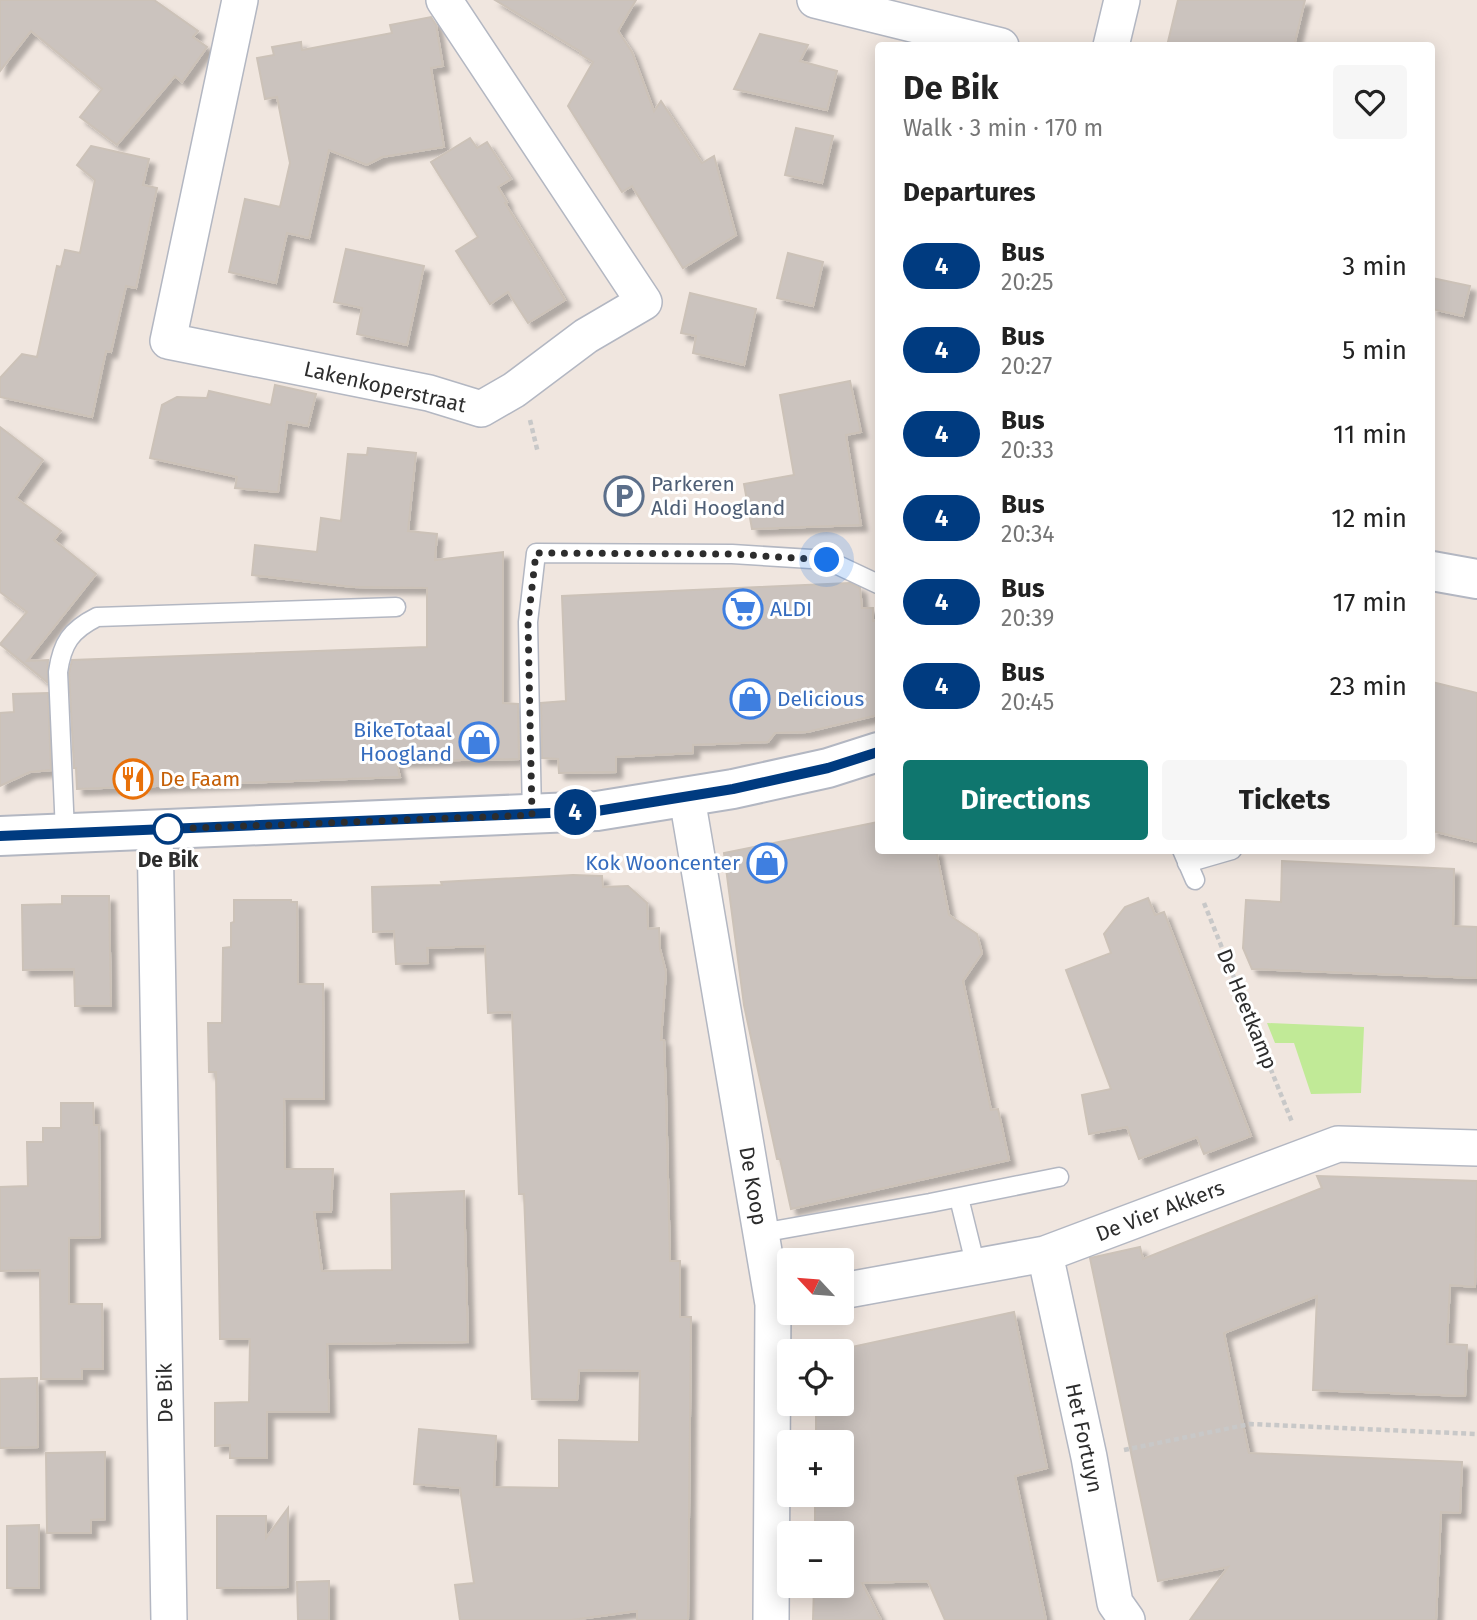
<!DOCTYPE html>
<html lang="en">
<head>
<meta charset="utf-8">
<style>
  :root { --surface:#fff; --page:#f6f6f6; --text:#222; --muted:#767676; --accent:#0f766e }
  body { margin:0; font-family:"Fira Sans",sans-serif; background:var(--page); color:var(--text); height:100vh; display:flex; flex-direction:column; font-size:26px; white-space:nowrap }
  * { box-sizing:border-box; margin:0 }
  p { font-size:23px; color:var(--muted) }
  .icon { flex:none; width:38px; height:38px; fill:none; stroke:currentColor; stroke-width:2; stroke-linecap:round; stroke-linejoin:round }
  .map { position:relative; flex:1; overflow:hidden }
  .drawer { position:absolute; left:875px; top:42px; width:560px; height:812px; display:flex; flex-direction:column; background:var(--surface); border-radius:7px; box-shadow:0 4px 18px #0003 }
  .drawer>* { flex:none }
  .badge { padding:0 14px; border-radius:23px; font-size:24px; line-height:46px }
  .needle { width:46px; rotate:296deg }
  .buttons { position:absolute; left:777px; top:1248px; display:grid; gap:14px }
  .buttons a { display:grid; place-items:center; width:77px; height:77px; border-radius:7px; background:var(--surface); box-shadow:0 4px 18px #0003; font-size:35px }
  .you { position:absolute; width:35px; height:35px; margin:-18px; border:5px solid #fff; border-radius:50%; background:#1a73e8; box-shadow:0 0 0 10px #1a73e833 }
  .map>.badge { position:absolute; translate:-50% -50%; box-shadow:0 0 0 4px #fff }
  h2 { padding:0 28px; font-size:26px; line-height:63px }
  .round { display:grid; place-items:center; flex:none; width:74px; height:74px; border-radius:7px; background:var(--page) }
  .head { display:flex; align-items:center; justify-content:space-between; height:119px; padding:0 28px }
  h1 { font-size:33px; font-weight:700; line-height:52px }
  .cta { display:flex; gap:14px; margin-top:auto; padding:14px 28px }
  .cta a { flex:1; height:80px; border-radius:7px; background:var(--accent); color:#fff; font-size:28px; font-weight:700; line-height:80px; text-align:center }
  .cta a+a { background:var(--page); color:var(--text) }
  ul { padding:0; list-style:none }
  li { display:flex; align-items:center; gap:21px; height:84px; padding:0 28px }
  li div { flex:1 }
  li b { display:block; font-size:26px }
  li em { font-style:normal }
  li .badge { min-width:77px; font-weight:700; text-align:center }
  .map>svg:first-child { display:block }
  .green { fill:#c1ea97 }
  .building { fill:#cbc3be; stroke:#ccc2b8; stroke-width:2; filter:url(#shadow) }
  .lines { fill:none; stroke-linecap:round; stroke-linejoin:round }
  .service-casing { stroke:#b3b7c2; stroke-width:21 }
  .minor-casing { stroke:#b3b7c2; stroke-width:38 }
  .tertiary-casing { stroke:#b3b7c2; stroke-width:42 }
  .path { stroke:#c8c8c8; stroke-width:4.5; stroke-dasharray:5 3.5; stroke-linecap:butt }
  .service { stroke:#fff; stroke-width:18 }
  .minor { stroke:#fff; stroke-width:35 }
  .tertiary { stroke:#fff; stroke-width:38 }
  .line-casing { stroke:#fff; stroke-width:16 }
  .line { stroke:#003b80; stroke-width:10 }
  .walk { stroke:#2d2d2d; stroke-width:7; stroke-dasharray:0 12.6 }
  .stop-dot { fill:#fff; stroke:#003b80; stroke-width:3.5 }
  .labels { text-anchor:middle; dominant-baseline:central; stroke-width:6; stroke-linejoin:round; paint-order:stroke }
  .street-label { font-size:21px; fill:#2d2d2d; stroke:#fff }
  .service-label { font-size:21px; fill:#4e5e75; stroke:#fff; text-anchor:start }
  .shop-label { font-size:21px; fill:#366cbe; stroke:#fff; text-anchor:start }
  .food-label { font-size:21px; fill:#c56008; stroke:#fff; text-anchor:start }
  .stop-label { font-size:21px; font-weight:bold; fill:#2d2d2d; stroke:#fff }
</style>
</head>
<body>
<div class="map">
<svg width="1477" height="1620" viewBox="0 0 1477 1620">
  <defs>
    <filter id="shadow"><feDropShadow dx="6" dy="6" stdDeviation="2" flood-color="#0004"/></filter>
  </defs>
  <rect width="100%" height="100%" fill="#f0e6df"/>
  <!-- green -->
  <path class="green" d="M1267,1023l97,4 -3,66 -50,1 -17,-51h-19z"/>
  <!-- building -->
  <path class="building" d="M0,0h154l44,31 -5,6 14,10 -25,35 -7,-6 -58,69 -37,-28 22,-28 -71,-58 -31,40z
    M495,0h141l-18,31 14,21 22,59 7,-10 41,62 12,-7 22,79 -53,33 -51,-82 -10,6 -54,-86 25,-44 -13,-8 1,-2z
    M1178,0h127l-11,46h-127z
    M431,17l5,8 7,41 -12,2 13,79 -62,10 -15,8 -38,-15 -20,88 -22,-5 -11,50 -47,-11 16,-73 35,8 10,-44 -13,-66 -12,2 -8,-41 17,-3 -2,-8 29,-5 1,8 90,-17 -2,-8z
    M760,34l48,11 -8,16 37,10 -10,39 -93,-21z
    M796,128l37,8 -11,47 -37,-8z
    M470,138l7,10 10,-6 24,37 -13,8 9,15 -2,1 60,97 -37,23 -20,-31 -18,12 -34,-53 22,-14 -47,-75z
    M91,146l58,13 -6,26 14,3 -21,100 -10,-2 -15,66 -5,-1 -14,66 -92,-20v-19l22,-24 15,3 20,-91 4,1 4,-17 15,3 15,-73 -18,-15z
    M346,249l78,17 -17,79 -50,-11 5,-26 -28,-6z
    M788,253l35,9 -10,44 -36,-8z
    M1432,278l38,8 -7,30 -31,-7z
    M690,293l66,16 -12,56 -51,-12 3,-17 -15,-3z
    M850,381l11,51 -15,3 15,90 -109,4 -8,-45 50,-9 -14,-80z
    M275,385l41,9 -8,32 -21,-4 -9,70 -43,-4 2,-11 -87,-19 12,-53 15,-8 30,1 2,-7 62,14z
    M0,427l43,33 -27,38 45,33 -7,9 42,34 -69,87 21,-1 -1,22 -47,-38 27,-32 -27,-20z
    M368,448l48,5 -8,78 29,3 -2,26 68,-8v151l15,1 1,55 -123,2 4,16 -323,12 -1,-21h-2l-5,-95 3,-13 355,-13v-59l-74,-1 -101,-12 3,-30 62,7 4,-34 20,3 7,-67 19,1z
    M850,583l10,5 2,20h11v13l5,-1v95l-71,17 -32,1 -7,9 -75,3v8l-77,4v15l-57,1 -1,-14 -16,-1 -1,-55 25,-2 -4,-105z
    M1432,682l45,11v149l-45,-11z
    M48,693l3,77 -21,2 -30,14v-73l14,-1 -1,-18z
    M878,822v28h58l13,65 28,19 5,19 -19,28 28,129 7,-1 11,51 -218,49 -11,-50h-3l-33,-154 -20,-152z
    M1282,861l172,8 -1,57 24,1v51l-225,-9 -9,-21 3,-48 35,2z
    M573,875l29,1 1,11 25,-1 19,17 1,26 11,-1 1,21 6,23 -5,68h3l2,54 4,167h10v56h11l-3,303h-51v-9l-65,9h-112l-5,-35 19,-2 -14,-95 -46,-4 5,-55 77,7 -2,51 65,1v-48l80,2 1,-71 -61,-1 -2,30 -45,-1 -8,-205h-5l-7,-182 -24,1 -3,-67 -58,2 1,15 -32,1 -2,-33 -21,1 -1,-45 70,-2 -1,-3z
    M62,896h47l2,110h-36l-1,-37 -51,1 -1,-65 40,-1z
    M1148,898l7,17 9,-3 87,224 -47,18 -7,-17 -58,22 -12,-32 -38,7 -7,-39 29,-6 -45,-119 45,-17 -7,-19 21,-27z
    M234,900h57v2h6l1,82h25l1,115h-40l1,70h48l-2,43h-17l8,59 70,-1 -1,-76 73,-3 4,151 -141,2 2,68h-62v46h-37v-13l-15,1v-43l34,-1 1,-63h-30l-4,-267h-7l-1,-49h14l1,-75 8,-1v-24l3,-1z
    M61,1103h32l1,22h5l1,112 -31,1v66h33l1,65h-21v10h-41l-1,-109 -40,1v-84l28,-1 -1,-44h16v-14h18z
    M1317,1176l160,5 -2,106 -25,-2 -3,59 20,1 -2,51 -152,-6 4,-94 -93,37 25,120 213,9 -2,51 -19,-1 -5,108h-246l38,-53 -70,14 -68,-323 50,-11 3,12 179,-71z
    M1014,1312l33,156 -32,8 31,144h-101l-17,-39 -66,2 19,37h-68l1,-34h28v-53h-27v-39h27v-52h-26v-38h26v-44h5v-12z
    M37,1378l1,69 -38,1v-69z
    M105,1452v67l-14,1v13h-44l-1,-80z
    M288,1508v79l-71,1v-72h49v22z
    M39,1525v63h-32v-62z
    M329,1581v39h-31l-1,-38z"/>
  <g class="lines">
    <!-- service casing -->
    <g class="service-casing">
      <path id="service" d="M532,815l-4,-193 8,-69 196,1 95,6 51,24
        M65,832l-7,-160c4,-29 13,-42 39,-55l299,-10
        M1182,850l13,30
        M1187,863l45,-13
        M959,1198l17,69
        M761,1233l169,-30 129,-26"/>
    </g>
    <!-- minor casing -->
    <g class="minor-casing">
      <path id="minor" d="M240,0l-72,341 261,52 52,16 33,-19 72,-54 58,-34 -200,-302
        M815,0l186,46
        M1111,46l11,-46
        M687,798l86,506 -2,316
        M155,829l14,791
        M1045,1254l44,203 26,146 12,17
        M842,1291l203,-37 293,-110 139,4"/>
    </g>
    <!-- tertiary casing -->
    <g class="tertiary-casing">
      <path id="tertiary" d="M1432,571l45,8
        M0,836l597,-25 136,-22 95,-21 50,-16"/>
    </g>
    <!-- path -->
    <path class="path" d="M530,420l8,33
      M1204,903l88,219
      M1124,1450l126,-26 227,10"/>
    <!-- service -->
    <use href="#service" class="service"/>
    <!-- minor -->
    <use href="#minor" class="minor"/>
    <!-- tertiary -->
    <use href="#tertiary" class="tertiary"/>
  </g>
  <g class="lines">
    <!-- line casing -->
    <g class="line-casing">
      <path id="line" d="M0,836l597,-25 136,-22 95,-21 50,-16"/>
    </g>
    <!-- line -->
    <use href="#line" class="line"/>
    <!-- walk -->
    <path class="walk" d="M168,829l364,-14 -4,-193 8,-69 196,1 95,6"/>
  </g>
  <!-- icons -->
  <defs>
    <g id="parking-ring" transform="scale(2.0125)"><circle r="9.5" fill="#fff" stroke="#5c6f8a" stroke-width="1.5"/><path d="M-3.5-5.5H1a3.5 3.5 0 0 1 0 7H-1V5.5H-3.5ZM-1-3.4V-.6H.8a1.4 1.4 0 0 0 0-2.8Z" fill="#5c6f8a"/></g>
    <g id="supermarket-ring" transform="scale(2.0125)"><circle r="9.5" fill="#fff" stroke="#3f7fe0" stroke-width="1.5"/><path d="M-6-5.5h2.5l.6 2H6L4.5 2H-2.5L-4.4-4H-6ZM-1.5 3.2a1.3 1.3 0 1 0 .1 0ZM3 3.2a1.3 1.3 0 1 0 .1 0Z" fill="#3f7fe0"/></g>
    <g id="shop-ring" transform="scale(2.0125)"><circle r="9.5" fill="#fff" stroke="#3f7fe0" stroke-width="1.5"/><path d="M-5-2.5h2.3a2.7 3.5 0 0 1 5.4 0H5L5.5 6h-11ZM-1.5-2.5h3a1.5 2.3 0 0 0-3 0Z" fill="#3f7fe0"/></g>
    <g id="restaurant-ring" transform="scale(2.0125)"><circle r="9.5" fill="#fff" stroke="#e8710a" stroke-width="1.5"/><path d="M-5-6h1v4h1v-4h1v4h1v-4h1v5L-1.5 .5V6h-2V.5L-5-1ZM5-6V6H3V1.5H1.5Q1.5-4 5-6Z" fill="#e8710a"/></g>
  </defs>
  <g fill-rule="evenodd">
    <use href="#parking-ring" x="624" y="496"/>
    <use href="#supermarket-ring" x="743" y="609"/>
    <use href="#shop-ring" x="750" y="699"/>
    <use href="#shop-ring" x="479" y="742"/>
    <use href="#restaurant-ring" x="133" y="779"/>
    <use href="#shop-ring" x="767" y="863"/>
  </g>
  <!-- markers -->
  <circle class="stop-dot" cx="168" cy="829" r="14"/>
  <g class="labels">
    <!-- street labels -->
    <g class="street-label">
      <text transform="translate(385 387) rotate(13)">Lakenkoperstraat</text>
      <text transform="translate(1247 1009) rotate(68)">De Heetkamp</text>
      <text transform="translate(753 1186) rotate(80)">De Koop</text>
      <text transform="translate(1160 1211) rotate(-21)">De Vier Akkers</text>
      <text transform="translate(165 1393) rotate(-91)">De Bik</text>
      <text transform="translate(1084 1438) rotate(78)">Het Fortuyn</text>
    </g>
    <!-- service labels -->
    <g class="service-label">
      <text x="651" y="484">Parkeren<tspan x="651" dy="24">Aldi Hoogland</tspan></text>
    </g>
    <!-- shop labels -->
    <g class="shop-label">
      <text x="770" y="609">ALDI</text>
      <text x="777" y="699">Delicious</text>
      <text x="452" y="730" text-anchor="end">BikeTotaal<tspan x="452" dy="24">Hoogland</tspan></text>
      <text x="740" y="863" text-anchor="end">Kok Wooncenter</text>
    </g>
    <!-- food labels -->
    <g class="food-label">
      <text x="160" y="779">De Faam</text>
    </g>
    <!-- stop labels -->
    <g class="stop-label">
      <text x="168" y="860">De Bik</text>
    </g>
  </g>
</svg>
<div class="buttons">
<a><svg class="needle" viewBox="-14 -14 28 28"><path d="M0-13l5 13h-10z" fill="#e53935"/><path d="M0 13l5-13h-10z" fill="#767676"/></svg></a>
<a><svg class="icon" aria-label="locate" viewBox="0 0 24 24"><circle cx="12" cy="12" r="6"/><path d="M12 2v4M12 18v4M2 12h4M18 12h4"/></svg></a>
<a>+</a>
<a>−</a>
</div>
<div class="you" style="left:827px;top:560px"></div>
<b class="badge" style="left:575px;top:812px;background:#003b80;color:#fff">4</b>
<section class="drawer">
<div class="head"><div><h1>De Bik</h1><p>Walk · 3 min · 170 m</p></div><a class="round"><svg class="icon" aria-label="heart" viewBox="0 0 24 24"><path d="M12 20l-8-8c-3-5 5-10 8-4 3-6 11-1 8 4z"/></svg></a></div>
<h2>Departures</h2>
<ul>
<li><span class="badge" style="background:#003b80;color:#fff">4</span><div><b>Bus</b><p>20:25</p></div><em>3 min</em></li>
<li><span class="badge" style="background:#003b80;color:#fff">4</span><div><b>Bus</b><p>20:27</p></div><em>5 min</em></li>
<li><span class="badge" style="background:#003b80;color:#fff">4</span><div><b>Bus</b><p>20:33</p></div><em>11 min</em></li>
<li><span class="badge" style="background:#003b80;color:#fff">4</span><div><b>Bus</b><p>20:34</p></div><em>12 min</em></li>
<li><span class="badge" style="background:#003b80;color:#fff">4</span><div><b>Bus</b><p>20:39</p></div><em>17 min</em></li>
<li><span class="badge" style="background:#003b80;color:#fff">4</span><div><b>Bus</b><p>20:45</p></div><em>23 min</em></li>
</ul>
<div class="cta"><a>Directions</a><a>Tickets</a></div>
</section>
</div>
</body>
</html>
